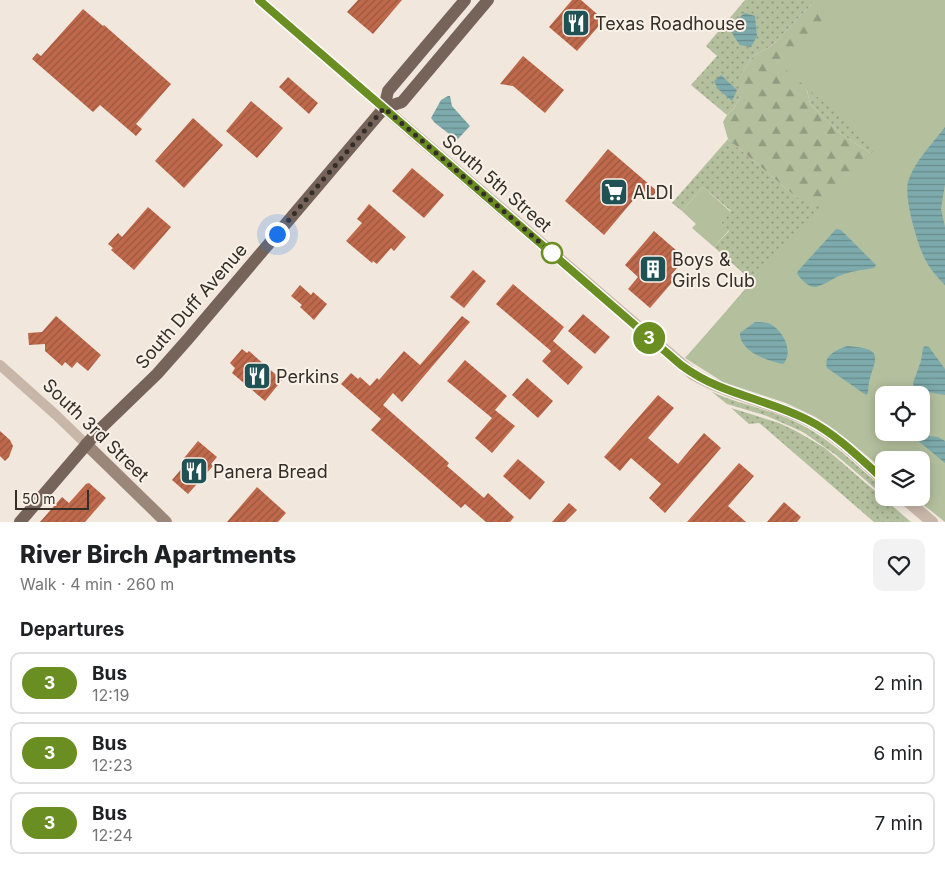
<!DOCTYPE html>
<html lang="en">
<head>
<meta charset="utf-8">
<style>
  :root { --surface:#fff; --page:#f2f2f2; --text:#202124; --muted:#757577; --line:#e0e0e0 }
  body { margin:0; font-family:Inter,sans-serif; background:var(--page); color:var(--text); height:100vh; display:flex; flex-direction:column; font-size:19px; white-space:nowrap }
  * { box-sizing:border-box; margin:0 }
  p { font-size:16px; color:var(--muted) }
  .icon { flex:none; width:28px; height:28px; fill:none; stroke:currentColor; stroke-width:2; stroke-linecap:round; stroke-linejoin:round }
  .map { position:relative; height:522px; overflow:hidden }
  .panel { display:flex; flex-direction:column; background:var(--surface); flex:1 }
  .panel>* { flex:none }
  .badge { padding:0 10px; border-radius:16px; font-size:18px; line-height:32px }
  .buttons { position:absolute; left:875px; top:386px; display:grid; gap:10px }
  .buttons a { display:grid; place-items:center; width:55px; height:55px; border-radius:10px; background:var(--surface); box-shadow:0 2px 12px #0003; font-size:25px }
  .scale { position:absolute; left:15px; bottom:12px; width:74px; box-sizing:border-box; padding-left:5px; border:2px solid #352d28; border-top:0; font-size:14px; line-height:18px; white-space:nowrap; color:#352d28; -webkit-text-stroke:4px #f8f1e8; paint-order:stroke }
  .you { position:absolute; width:25px; height:25px; margin:-12px; border:4px solid #fff; border-radius:50%; background:#1a73e8; box-shadow:0 0 0 8px #1a73e833 }
  .map>.badge { position:absolute; translate:-50% -50%; box-shadow:0 0 0 2px #fff }
  h2 { padding:0 20px; font-size:19px; line-height:45px }
  .round { display:grid; place-items:center; flex:none; width:52px; height:52px; border-radius:10px; background:var(--page) }
  .overview { display:flex; align-items:center; justify-content:space-between; height:85px; padding:0 20px }
  h1 { font-size:24px; font-weight:800; line-height:38px }
  ul { padding:0; list-style:none }
  li { display:flex; align-items:center; gap:15px; height:62px; margin:0 10px 8px; padding:0 10px; border:2px solid var(--line); border-radius:10px }
  li div { flex:1 }
  li b { display:block; font-size:19px }
  li em { font-style:normal }
  li .badge { min-width:55px; font-weight:700; text-align:center }
  .map>svg:first-child { display:block }
  .grass { fill:url(#grass-dots); fill-rule:evenodd }
  .forest { fill:url(#forest-firs) }
  .park { fill:#b3bf9d; fill-rule:evenodd }
  .water { fill:url(#water-rules) }
  .building { fill:url(#building-hatch) }
  .lines { fill:none; stroke-linecap:round; stroke-linejoin:round }
  .minor { stroke:#c8b7a9; stroke-width:10 }
  .tertiary { stroke:#c8b7a9; stroke-width:12 }
  .secondary { stroke:#9b877a; stroke-width:12 }
  .primary { stroke:#76645a; stroke-width:12 }
  .line-casing { stroke:#fff; stroke-width:11 }
  .line { stroke:#6b8e23; stroke-width:8 }
  .walk { stroke:#352d28; stroke-width:5; stroke-dasharray:0 9 }
  .stop-dot { fill:#fff; stroke:#6b8e23; stroke-width:2.5 }
  .labels { text-anchor:middle; dominant-baseline:central; stroke-width:4; stroke-linejoin:round; paint-order:stroke }
  .poi-label { font-size:18px; fill:#352d28; stroke:#f8f1e8; text-anchor:start }
  .street-label { font-size:18px; fill:#352d28; stroke:#f8f1e8 }
</style>
</head>
<body>
<div class="map">
<svg width="945" height="522" viewBox="0 0 945 522">
  <defs>
    <pattern id="grass-dots" width="8" height="8" patternUnits="userSpaceOnUse" patternTransform="scale(1.25)"><rect width="8" height="8" fill="#b3bf9d"/><path d="M2 2h.1M6 6h.1" fill="none" stroke="#929c80" stroke-width="1.8" stroke-linecap="round"/></pattern>
    <pattern id="forest-firs" width="22" height="20" patternUnits="userSpaceOnUse" patternTransform="scale(1.25)"><rect width="22" height="20" fill="#b3bf9d"/><path d="M5 1l3.5 6h-7zM16 11l3.5 6h-7z" fill="#929c80"/></pattern>
    <pattern id="water-rules" width="6" height="5" patternUnits="userSpaceOnUse" patternTransform="scale(1.25)"><rect width="6" height="5" fill="#7daaac"/><path d="M0 2.5h6" fill="none" stroke="#678b8c"/></pattern>
    <pattern id="building-hatch" width="6" height="6" patternUnits="userSpaceOnUse" patternTransform="scale(1.25)"><rect width="6" height="6" fill="#bf694c"/><path d="M-1 1l2-2M0 6l6-6M5 7l2-2" fill="none" stroke="#9c573f"/></pattern>
  </defs>
  <rect width="100%" height="100%" fill="#f1e7dc"/>
  <!-- grass -->
  <path class="grass" d="M745,0h200l-40,166 -35,-13 -29,-19 -31,-30 -4,-19 10,-85 -45,46 -18,10 -12,19v21l-7,12 -7,7 -36,-30 26,-29 -11,-10z
    M728,139l68,58 31,6 98,56 -4,201 -72,-32 -157,-77 60,-70 -38,-34 15,-16 -8,-8 10,-12 -28,-24 -21,24 -10,-8zM884,395h37v37h-37z
    M712,392c29,13 61,18 90,33 31,16 56,42 82,64v7l-48,-41 -33,-23 -36,-16 -40,-12z
    M731,408l48,15 17,8 29,17 86,74h-37l-110,-95 -5,-4 -10,1z"/>
  <!-- forest -->
  <path class="forest" d="M816,0l20,7 -30,78 4,19 31,30 29,19 35,13 -78,37 -12,3 -19,-9 -68,-58 -5,-17 4,-7 7,-7 7,-12v-21l12,-19 18,-10z"/>
  <!-- park -->
  <path class="park" d="M809,0h136v522l-30,-24h6v-38h-37v10l-40,-33 -28,-20 -30,-14 -63,-21 -38,-24 68,-77 123,-133 -91,-79 45,-50zM884,395h37v37h-37z
    M703,187l28,25 -10,11 8,7 -15,17 -22,-19 4,-4 -14,-13z"/>
  <!-- water -->
  <path class="water" d="M745,13l10,3 2,20 -6,11 -11,-2 -7,-10 2,-14z
    M721,75l16,15 -5,11 -14,-12 -4,-8z
    M448,96h2l2,10 18,20 -13,14 -22,-17 -4,-5 10,-18z
    M945,127v57l-4,25 4,18v58c-8,-8 -16,-17 -21,-28 -7,-15 -20,-58 -16,-75 6,-20 25,-39 37,-55z
    M836,229l5,1 35,35 -2,3c-12,2 -23,3 -35,8 -7,3 -15,9 -23,11 -7,1 -15,-8 -19,-13l1,-3z
    M755,322c4,0 9,0 13,1 14,5 27,29 15,41 -15,-3 -43,-12 -43,-31z
    M847,346c47,3 21,17 21,47l-2,2 -39,-27c-4,-13 10,-18 20,-22z
    M925,346l4,1 16,22v26l-24,-4 -7,-3 -1,-5 8,-22 2,-13z
    M914,434l24,3 7,4v22l-29,-24z"/>
  <!-- building -->
  <path class="building" d="M358,0h44l-29,34 -26,-22z
    M572,0h9l23,20 -27,31 -28,-24z
    M83,9l20,17 1,-1 67,59 -35,40 6,5 -6,7 -36,-31 -7,7 -61,-53 5,-6 4,3z
    M523,56l41,34 -19,23 -32,-27 -13,-2z
    M288,77l30,26 -9,11 -30,-27z
    M251,101l32,27 -26,30 -31,-27z
    M193,118l30,27 -39,43 -29,-27z
    M608,149l49,42 -8,9 -9,-8 -36,43 -39,-34z
    M412,168l32,27 -20,23 -32,-27z
    M369,204l37,33 -12,14 -3,-3 -14,16 -4,-3 -1,2 -26,-22 16,-18 -5,-4z
    M148,207l23,20 -37,43 -23,-20 2,-2 -5,-4 10,-11 4,4z
    M654,231l23,20 -3,4 8,7 -11,13 4,4 -25,29 -22,-19 10,-12 -13,-12z
    M473,270l13,11 -22,27 -14,-11z
    M513,284l51,43 -11,14 30,26 -15,18 -26,-24 9,-10 -55,-47z
    M300,285l11,10 2,-3 14,12 -13,16 -14,-13 2,-2 -11,-9z
    M583,314l27,23 -15,17 -27,-23z
    M56,316l45,39 -13,16 -11,-9 -5,6 -7,-6 -3,4 -17,-15v-7l-16,1 -1,-12 14,-1z
    M462,316l8,6 -68,80 -9,-9 -10,12 66,58 -2,3 37,32 4,-5 26,24 -4,5h-24l-21,-18 -4,4 -90,-78 10,-11 -40,-35 10,-11 7,6 2,-2 10,9 7,-8 2,2 25,-29 16,14z
    M242,349l5,4 2,-2 33,29 -17,21 -33,-28 3,-5 -5,-5z
    M465,360l42,36 -12,14 20,16 -23,27 -17,-15 17,-20 -45,-37z
    M527,378l26,23 -15,17 -26,-23z
    M658,395l16,13 -26,30 30,26 26,-31 17,15 -56,65 -16,-15 12,-14 -30,-26 -11,13 -16,-14z
    M0,431l10,9 3,6 -4,11 -4,4 -5,-5z
    M198,441l19,16 -6,7 2,2 -25,28 -16,-14 16,-19 -4,-3z
    M518,459l27,23 -15,18 -27,-24z
    M739,463l15,13 -26,30 18,16h-59z
    M89,483l17,15 -21,24h-45l22,-25 7,6 17,-19z
    M257,487l29,26 -8,9h-51z
    M784,502l17,15 -4,5h-30z
    M569,503l8,7 -12,12h-13z"/>
  <g class="lines">
    <!-- minor -->
    <path class="minor" d="M259,0l125,108
      M0,365l56,50 30,29"/>
    <!-- tertiary -->
    <path class="tertiary" d="M384,108l309,266c36,21 77,28 115,46 28,14 52,39 76,60
      M904,498l28,24"/>
    <!-- secondary -->
    <path class="secondary" d="M86,444l80,78"/>
    <!-- primary -->
    <path class="primary" d="M384,108l18,-6 86,-102
      M20,522l78,-91 59,-57 31,-35 196,-231 4,-17 77,-91"/>
  </g>
  <g class="lines">
    <!-- line casing -->
    <g class="line-casing">
      <path id="line" d="M259,0l422,365c40,30 84,33 127,55 28,14 53,39 76,60"/>
    </g>
    <!-- line -->
    <use href="#line" class="line"/>
    <!-- walk -->
    <path class="walk" d="M277,234l107,-126 168,145"/>
  </g>
  <!-- icons -->
  <defs>
    <g id="restaurant-square" transform="scale(1.4375)"><rect x="-9" y="-9" width="18" height="18" rx="4" fill="#205155" stroke="#f8f1e8"/><path d="M-5-6h1v4h1v-4h1v4h1v-4h1v5L-1.5 .5V6h-2V.5L-5-1ZM5-6V6H3V1.5H1.5Q1.5-4 5-6Z" fill="#fff"/></g>
    <g id="supermarket-square" transform="scale(1.4375)"><rect x="-9" y="-9" width="18" height="18" rx="4" fill="#205155" stroke="#f8f1e8"/><path d="M-6-5.5h2.5l.6 2H6L4.5 2H-2.5L-4.4-4H-6ZM-1.5 3.2a1.3 1.3 0 1 0 .1 0ZM3 3.2a1.3 1.3 0 1 0 .1 0Z" fill="#fff"/></g>
    <g id="building-square" transform="scale(1.4375)"><rect x="-9" y="-9" width="18" height="18" rx="4" fill="#205155" stroke="#f8f1e8"/><path d="M-4-6H4V6H1V3H-1V6H-4ZM-2.5-4.3h1.7v1.8h-1.7ZM.8-4.3h1.7v1.8H.8ZM-2.5-1h1.7V.8h-1.7ZM.8-1h1.7V.8H.8Z" fill="#fff"/></g>
  </defs>
  <g fill-rule="evenodd">
    <use href="#restaurant-square" x="576" y="23"/>
    <use href="#supermarket-square" x="614" y="192"/>
    <use href="#building-square" x="653" y="269"/>
    <use href="#restaurant-square" x="257" y="376"/>
    <use href="#restaurant-square" x="194" y="471"/>
  </g>
  <!-- markers -->
  <circle class="stop-dot" cx="552" cy="253" r="10"/>
  <g class="labels">
    <!-- poi labels -->
    <g class="poi-label">
      <text x="595" y="23">Texas Roadhouse</text>
      <text x="633" y="192">ALDI</text>
      <text x="672" y="259">Boys &amp;<tspan x="672" dy="21">Girls Club</tspan></text>
      <text x="276" y="376">Perkins</text>
      <text x="213" y="471">Panera Bread</text>
    </g>
    <!-- street labels -->
    <g class="street-label">
      <text transform="translate(497 183) rotate(41)">South 5th Street</text>
      <text transform="translate(191 306) rotate(-49)">South Duff Avenue</text>
      <text transform="translate(96 430) rotate(44)">South 3rd Street</text>
    </g>
  </g>
</svg>
<div class="buttons">
<a><svg class="icon" aria-label="locate" viewBox="0 0 24 24"><circle cx="12" cy="12" r="6"/><path d="M12 2v4M12 18v4M2 12h4M18 12h4"/></svg></a>
<a><svg class="icon" aria-label="layers" viewBox="0 0 24 24"><path d="M12 4l9 5-9 5-9-5zM3 14l9 5 9-5"/></svg></a>
</div>
<div class="scale">50 m</div>
<div class="you" style="left:277px;top:234px"></div>
<b class="badge" style="left:649px;top:338px;background:#6b8e23;color:#fff">3</b>
</div>
<section class="panel">
<div class="overview"><div><h1>River Birch Apartments</h1><p>Walk · 4 min · 260 m</p></div><a class="round"><svg class="icon" aria-label="heart" viewBox="0 0 24 24"><path d="M12 20l-8-8c-3-5 5-10 8-4 3-6 11-1 8 4z"/></svg></a></div>
<h2>Departures</h2>
<ul>
<li><span class="badge" style="background:#6b8e23;color:#fff">3</span><div><b>Bus</b><p>12:19</p></div><em>2 min</em></li>
<li><span class="badge" style="background:#6b8e23;color:#fff">3</span><div><b>Bus</b><p>12:23</p></div><em>6 min</em></li>
<li><span class="badge" style="background:#6b8e23;color:#fff">3</span><div><b>Bus</b><p>12:24</p></div><em>7 min</em></li>
</ul>
</section>
</body>
</html>
